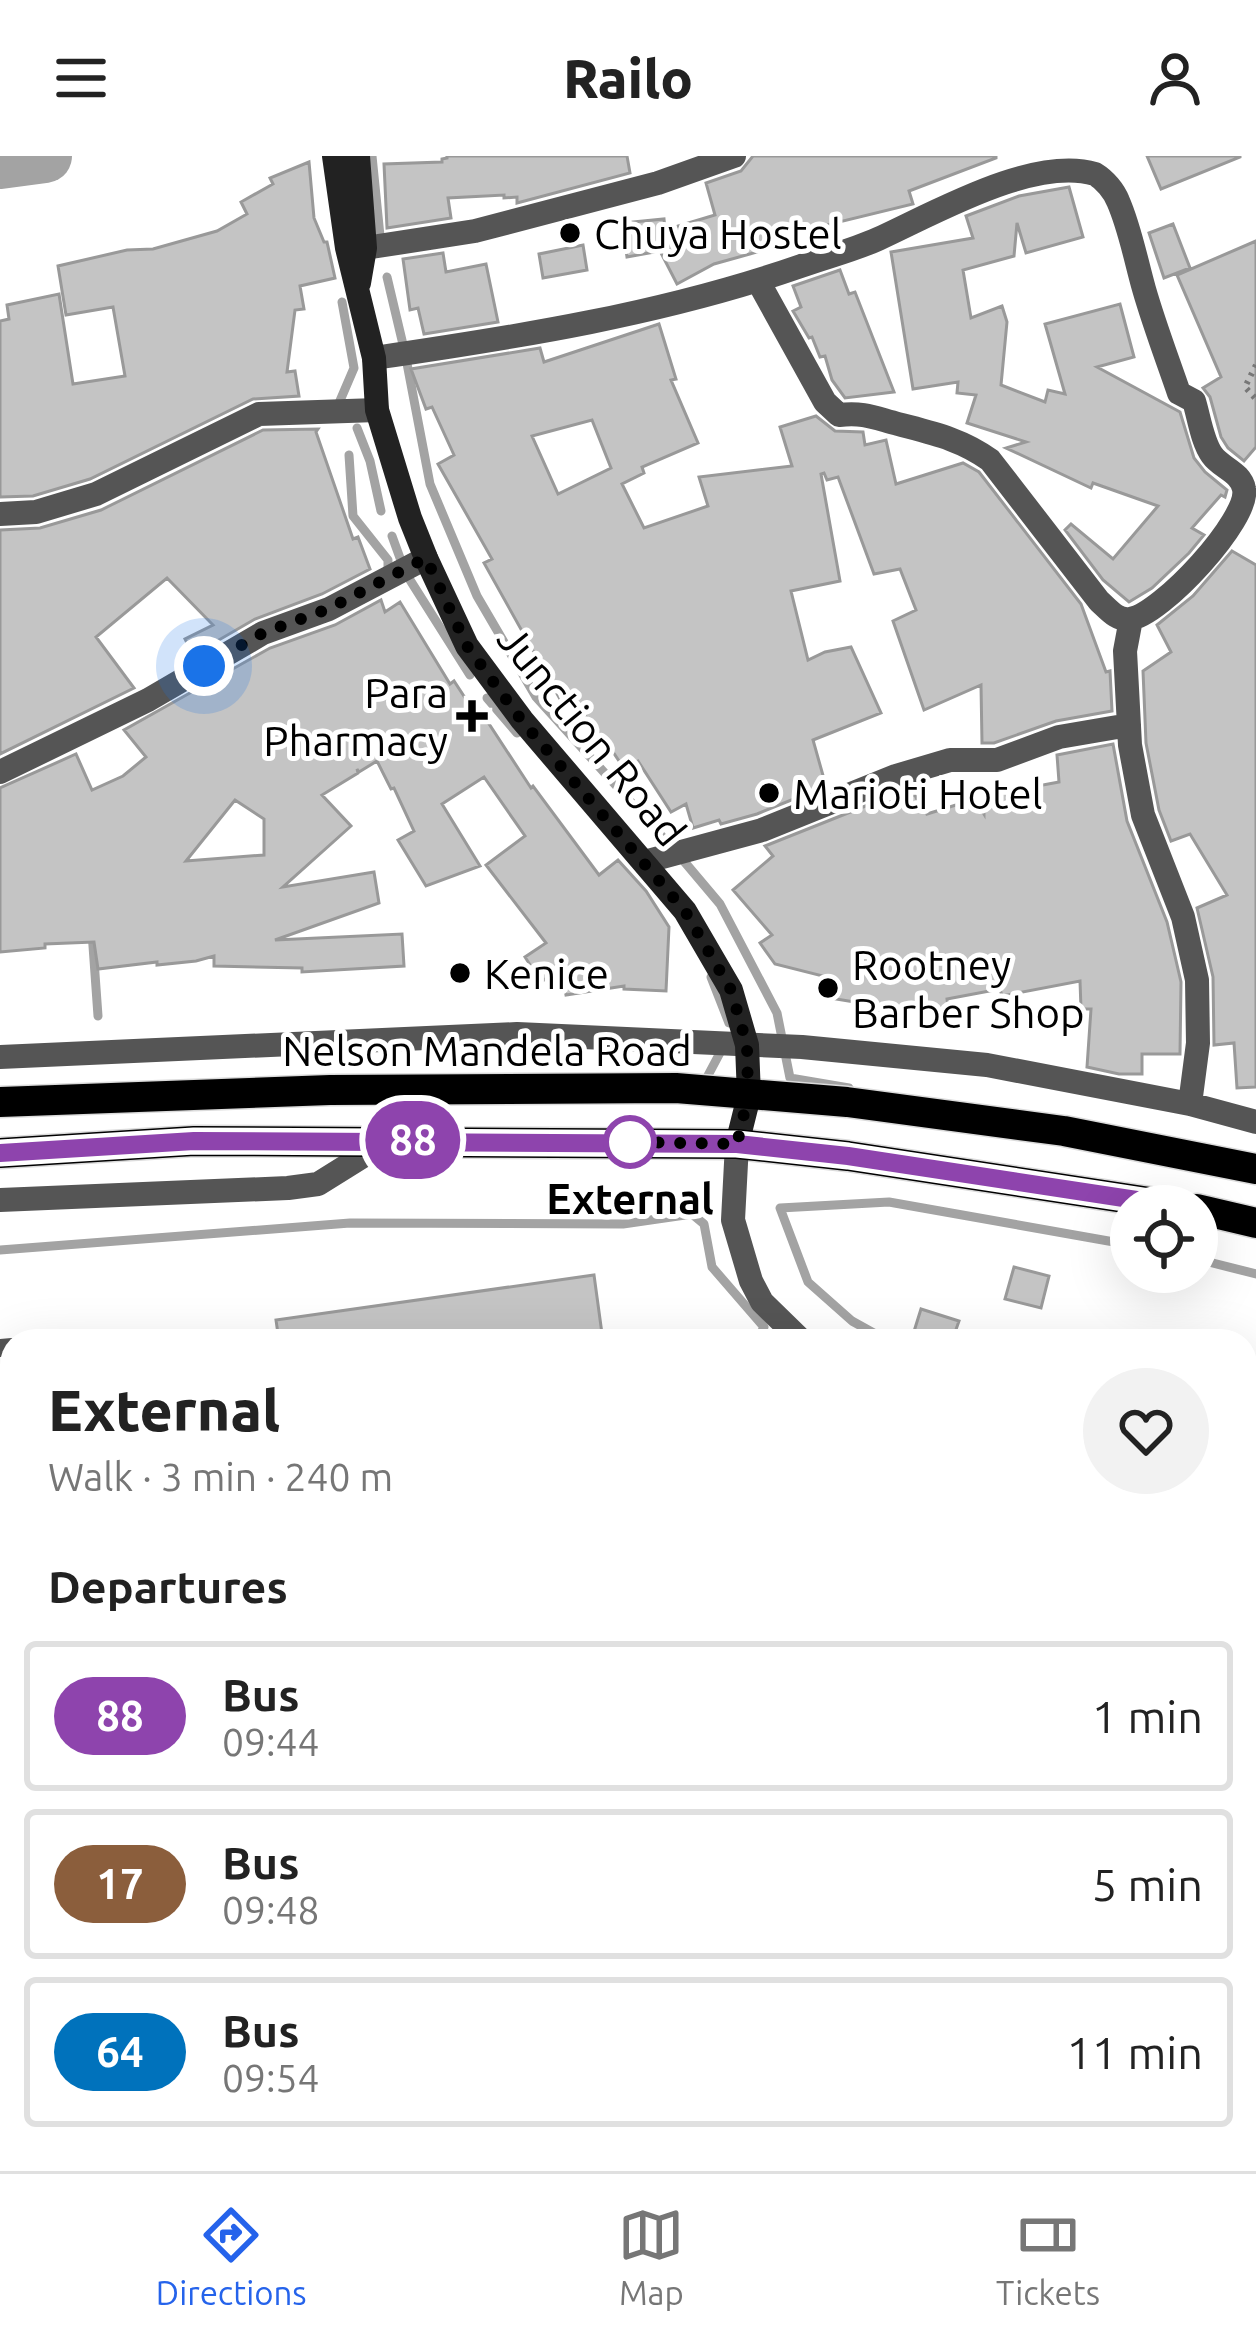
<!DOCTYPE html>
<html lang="en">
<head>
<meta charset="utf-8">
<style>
  :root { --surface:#fff; --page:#f2f2f2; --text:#222; --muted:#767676; --line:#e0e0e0; --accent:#2563eb }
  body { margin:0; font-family:Ubuntu,sans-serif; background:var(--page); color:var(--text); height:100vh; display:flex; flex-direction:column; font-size:45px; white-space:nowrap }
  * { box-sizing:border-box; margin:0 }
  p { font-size:39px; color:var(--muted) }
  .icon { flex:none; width:66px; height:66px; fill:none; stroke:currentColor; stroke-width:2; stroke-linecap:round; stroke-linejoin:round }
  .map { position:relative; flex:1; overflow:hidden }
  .panel { position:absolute; left:0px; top:1173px; width:1257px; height:843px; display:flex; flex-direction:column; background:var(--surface); border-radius:36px 36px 0 0; box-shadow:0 12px 48px #0002 }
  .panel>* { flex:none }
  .badge { padding:0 24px; border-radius:39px; font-size:42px; line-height:78px }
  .buttons { position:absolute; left:1110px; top:1029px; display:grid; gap:24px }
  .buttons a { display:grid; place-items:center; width:108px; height:108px; border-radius:50%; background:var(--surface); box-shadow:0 12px 48px #0002; font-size:60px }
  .you { position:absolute; width:60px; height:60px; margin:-30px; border:9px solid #fff; border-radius:50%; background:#1a73e8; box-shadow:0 0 0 18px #1a73e833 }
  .map>.badge { position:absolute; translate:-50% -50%; box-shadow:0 0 0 6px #fff }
  h2 { padding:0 48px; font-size:45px; line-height:108px }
  .round { display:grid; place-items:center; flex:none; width:126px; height:126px; border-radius:63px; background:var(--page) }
  .summary { display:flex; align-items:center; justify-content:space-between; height:204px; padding:0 48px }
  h1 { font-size:57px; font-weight:800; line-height:90px }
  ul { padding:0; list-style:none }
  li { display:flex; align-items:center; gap:36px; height:150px; margin:0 24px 18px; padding:0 24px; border:6px solid var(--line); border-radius:12px }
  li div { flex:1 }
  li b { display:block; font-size:45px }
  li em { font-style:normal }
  li .badge { min-width:132px; font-weight:700; text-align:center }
  header { display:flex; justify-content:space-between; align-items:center; height:156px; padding:0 48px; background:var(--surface); font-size:54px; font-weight:800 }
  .dock { display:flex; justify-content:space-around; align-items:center; height:168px; border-top:3px solid var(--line); background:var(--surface); font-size:33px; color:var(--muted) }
  .dock a { display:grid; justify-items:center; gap:6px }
  .dock .selected { color:var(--accent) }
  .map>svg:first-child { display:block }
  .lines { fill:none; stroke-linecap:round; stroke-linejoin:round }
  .stream { stroke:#a3a3a3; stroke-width:9 }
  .river { stroke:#a3a3a3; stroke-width:54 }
  .building { fill:#c4c4c4; stroke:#999; stroke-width:3; fill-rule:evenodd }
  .primary-casing { stroke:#dbdbdb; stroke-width:33 }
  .path { stroke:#777; stroke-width:6; stroke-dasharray:3 6; stroke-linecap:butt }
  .service { stroke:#555; stroke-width:18 }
  .minor { stroke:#555; stroke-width:24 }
  .tertiary { stroke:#555; stroke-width:24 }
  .secondary { stroke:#222; stroke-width:24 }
  .primary { stroke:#000; stroke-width:30 }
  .line-casing { stroke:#fff; stroke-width:27 }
  .line { stroke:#8e44ad; stroke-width:18 }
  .walk { stroke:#000; stroke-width:12; stroke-dasharray:0 21.6 }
  .poi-dot { fill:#000; stroke:#fff; stroke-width:4.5 }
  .stop-dot { fill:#fff; stroke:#8e44ad; stroke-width:6 }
  .labels { text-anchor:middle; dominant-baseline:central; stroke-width:10; stroke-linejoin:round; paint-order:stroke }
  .poi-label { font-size:42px; fill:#000; stroke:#fff; text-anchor:start }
  .street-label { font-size:42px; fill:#000; stroke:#fff }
  .stop-label { font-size:42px; font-weight:bold; fill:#000; stroke:#fff }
</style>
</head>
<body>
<header><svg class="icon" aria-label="menu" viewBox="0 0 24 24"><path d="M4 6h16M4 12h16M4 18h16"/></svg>Railo<svg class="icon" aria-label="person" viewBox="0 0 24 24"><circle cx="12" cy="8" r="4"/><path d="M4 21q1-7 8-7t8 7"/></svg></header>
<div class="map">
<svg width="1256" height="2015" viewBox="0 0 1256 2015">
  <rect width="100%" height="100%" fill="#fff"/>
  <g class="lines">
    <!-- stream -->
    <path class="stream" d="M372,0l8,80
      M387,121l18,76 25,131 47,112 59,101 141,156 43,51 57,109 13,65 59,10
      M339,247l15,-35 -12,-66
      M357,272l13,33 11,50
      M349,299l4,61 35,44v15
      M392,380l8,22
      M410,424l60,95
      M487,542l30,35
      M92,776l6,84
      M711,821l18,46
      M705,925l17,-32
      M0,1094l350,-27 273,1 69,-10 12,10 8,43 52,60 -7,14
      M1197,1103l59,15
      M888,1185l-36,-20 -44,-39 -28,-74 109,-6 242,43
      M1245,1368l11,5
      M1245,1432l11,5"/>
    <!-- river -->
    <path class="river" d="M0,6l45,-6"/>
  </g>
  <!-- building -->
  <path class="building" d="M447,0h180l3,17 -113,30v-6l-13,1v-3l-56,3 3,20 -64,10 -3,-64 58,-2v-3l5,-1z
    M753,0h243v2l-87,33 4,13 -140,34 2,9 -61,17 -37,20 -17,-33 -33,6 -5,-34 42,-4 1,11 50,-15 -9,-32 35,-12z
    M1147,0h93v1l-79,32z
    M309,6l5,56 10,24h3l8,36 -35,8 4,23 -9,1 -8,62 8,-1 4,25 -46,3 -163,80 -57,17 -33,1v-176l9,-2 -2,-14 52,-11 14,90 52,-8 -12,-69 -47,8 -8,-49 69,-16 26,-1 64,-18 30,-17 -6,-12 32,-18 -3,-6z
    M1069,31l14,50 -57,16 -9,-30 -3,33 -51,14 8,48 31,-12 5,16 -6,63 44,17 3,-12 17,4 -20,-70 75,-20 14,53 -37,10 83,45 14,46 11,14 22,18 -2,7 -4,-2 -29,33 12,7 -15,18 -37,35 -23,14 -26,-22 -38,-50 6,-6 42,35 45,-53 -65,-23 -2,5 -85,-40 20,-6 -59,-19 9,-28 -19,-2 1,-11 -45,7 -22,-137 82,-14 -7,-22 53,-20z
    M1173,68l17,44 -26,10 -15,-45z
    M1256,85v206l-12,14 -16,-13 -7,-11 -11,-40 -7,-9 18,-11 -44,-102z
    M583,89l4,25 -44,8 -4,-24z
    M443,97l3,19 40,-8 12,58 -74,12 -6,-26 -8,2 -7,-51z
    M840,114l9,24 6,-2 39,100 -49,6 -13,-18 -7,-24 -5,1 -8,-20 -3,1 -16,-27 8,-4 -8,-21z
    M659,168l17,55 -5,1 27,63 -56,24 2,6 -22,11 22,44 64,-22 -9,-29 93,-11 -12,-39 36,-11 19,15 28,1 2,13 21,-5 10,44 67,-21 16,9 102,132 25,68 4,-1 2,40 -56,10 -62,22h-12l-1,-58 -57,25 -31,-89 23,-11 -16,-41 -26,5 -36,-97 -11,3 -3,-7 -3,1 19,107 -49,10 17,69 17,-8 26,-5 30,66 -68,27 13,46 -69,28 -36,10 -2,-4 -26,8 -7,-24 -15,8 -33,-51 -13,9 -14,-21 -4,2 -30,-49 -12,6 -81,-145 8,-4 -54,-95 16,-9 -22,-48 -6,2 -15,-40 129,-21 4,14zM592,264l19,48 -53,26 -26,-58z
    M318,273l-2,3 37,107 5,-2 12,32 -48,25 -67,25 -62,36 -8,-16 28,-14 -46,-47 -71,59 38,51 -134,66v-224l40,-2 61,-18 162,-80z
    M1232,395l24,14v522l-19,1 -3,-45 -20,2 -1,-68 -16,-69 30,-13 -37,-61 -19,7 -12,-31 -13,-67 -3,-72 28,-19 -14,-27 36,-29z
    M381,444l4,12 15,-10 50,82 4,-3 19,29 5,-3 53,81 2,-2 66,89 19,-15 28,31 23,36 -3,64 -42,-2v-3l-58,9 -5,-27 -20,14 -16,-25 21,-14 -60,-78 39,-29 -41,-59 -42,27 38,62 -54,20 -28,-46 16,-9 -20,-43 -3,1 -14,-28 -18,11 -2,-3 1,4 -36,22 29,31 -68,61 91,-15 5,31 -104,37 127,-6 2,32 -102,6v-4l-88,-2v-10l-18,5 -39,4v-3l-59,7 -4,-27 -49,2v4l-45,4v-164l76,-34 16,36 31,-14 23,-19 -22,-27 146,-82 65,-23zM235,644l29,19v36l-78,6z
    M1113,588l14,77 40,101 14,60 -1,72h-38v20h-23l-32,-7 4,-58h-10l-1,-28 -78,15 -2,-7 -53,10 1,9 -69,2v-4l-55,-9 3,-20 -52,-13 -15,-21 12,-8 -39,-45 40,-34 -8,-10 108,-43 6,-2 1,4 35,-10 3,7 5,-2 4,14 48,-15 9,15v-18l75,-14 -2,-27z
    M1014,1111l35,9 -8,32 -36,-9z
    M594,1119l9,66h-324l-3,-21z
    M921,1153l38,12 -7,20h-41z"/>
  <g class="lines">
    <!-- primary casing -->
    <g class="primary-casing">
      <path id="primary" d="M0,946l330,-12 346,-2 171,14 217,29 192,38
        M0,997l194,-12 543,3 111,12 328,50
        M1197,1053l59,14"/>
    </g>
    <!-- path -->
    <path class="path" d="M1256,209l-11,22 11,12"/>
    <!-- service -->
    <path class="service" d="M0,1192l12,-1
      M0,1544l12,24
      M0,1790l12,-2
      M789,2004l13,9
      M858,2004l7,11
      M401,2015l6,-11
      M703,2015l6,-11
      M948,2015l5,-11"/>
    <!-- minor -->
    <path class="minor" d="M365,92l110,-17 183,-48 76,-27
      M374,202c144,-21 289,-44 427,-92 25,-9 53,-16 77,-27 57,-26 155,-83 217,-65 10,6 19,17 23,27 12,27 18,60 26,88 10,35 23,69 35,104l15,8c5,16 8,40 18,54 9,13 29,17 32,34 6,30 -83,126 -114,130 -13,2 -22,-10 -31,-18l-109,-141c-29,-21 -58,-27 -92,-36 -23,-6 -34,-12 -59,-9l-14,-13 -67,-121
      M0,358l36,-2 60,-18 163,-80 118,-4
      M1131,463l-6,32 5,94 13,70 40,102 14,63 1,63 -8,61
      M0,616l148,-72 115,-67 66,-24 97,-51
      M644,706l118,-32 134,-54 54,-16h47l62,-23 70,-12
      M0,901l517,-23 285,13 185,18 203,39 66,18
      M0,1044l288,-12 30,-4 69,-43"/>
    <!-- tertiary -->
    <path class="tertiary" d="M737,988l-4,76 18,61 11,21 40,39
      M1245,1411l11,4"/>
    <!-- secondary -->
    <path class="secondary" d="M334,0l13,92 27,110 3,52 33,108 16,40 41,88 55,74 163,191 46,79 16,55 2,51 -12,48
      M358,0l7,92 -6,35"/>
    <!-- primary -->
    <use href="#primary" class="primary"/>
  </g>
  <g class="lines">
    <!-- line casing -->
    <g class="line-casing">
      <path id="line" d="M0,997l194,-12 543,3 111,12 328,50"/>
    </g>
    <!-- line -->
    <use href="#line" class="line"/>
    <!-- walk -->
    <path class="walk" d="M204,510l59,-33 65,-24 98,-51 41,88 55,75 163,190 46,79 16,55 1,51 -11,48 -111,-2h4"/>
  </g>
  <!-- markers -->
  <g class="poi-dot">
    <circle cx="570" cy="77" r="12"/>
    <path d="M466 542h12v12h12v12h-12v12h-12v-12h-12v-12h12z"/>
    <circle cx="769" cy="637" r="12"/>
    <circle cx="460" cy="817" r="12"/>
    <circle cx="828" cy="832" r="12"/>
  </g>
  <circle class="stop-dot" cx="630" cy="986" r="24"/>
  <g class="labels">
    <!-- poi labels -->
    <g class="poi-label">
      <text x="594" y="77">Chuya Hostel</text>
      <text x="448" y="536" text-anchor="end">Para<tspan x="448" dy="48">Pharmacy</tspan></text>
      <text x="793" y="637">Marioti Hotel</text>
      <text x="852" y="808">Rootney<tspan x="852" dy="48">Barber Shop</tspan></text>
      <text x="484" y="817">Kenice</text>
    </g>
    <!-- street labels -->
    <g class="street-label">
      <text transform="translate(592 579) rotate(51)">Junction Road</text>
      <text x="487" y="894">Nelson Mandela Road</text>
    </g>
    <!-- stop labels -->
    <g class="stop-label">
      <text x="630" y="1042">External</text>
    </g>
  </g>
</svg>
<div class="buttons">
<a><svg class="icon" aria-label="locate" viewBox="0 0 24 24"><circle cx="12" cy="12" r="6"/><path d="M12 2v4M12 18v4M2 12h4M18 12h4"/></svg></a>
</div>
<div class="you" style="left:204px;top:510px"></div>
<b class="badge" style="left:413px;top:984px;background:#8e44ad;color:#fff">88</b>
<section class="panel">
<div class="summary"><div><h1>External</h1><p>Walk · 3 min · 240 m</p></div><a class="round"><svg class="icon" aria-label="heart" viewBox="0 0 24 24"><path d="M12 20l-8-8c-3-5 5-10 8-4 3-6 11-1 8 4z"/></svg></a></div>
<h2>Departures</h2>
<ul>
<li><span class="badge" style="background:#8e44ad;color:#fff">88</span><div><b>Bus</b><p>09:44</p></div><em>1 min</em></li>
<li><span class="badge" style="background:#8b5e3c;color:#fff">17</span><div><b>Bus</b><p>09:48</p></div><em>5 min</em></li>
<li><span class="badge" style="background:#0072bc;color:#fff">64</span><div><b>Bus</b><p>09:54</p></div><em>11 min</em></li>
</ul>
</section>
</div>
<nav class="dock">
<a class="selected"><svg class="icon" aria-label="directions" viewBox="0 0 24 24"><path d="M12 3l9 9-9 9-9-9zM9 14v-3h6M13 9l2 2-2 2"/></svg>Directions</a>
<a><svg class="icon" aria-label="map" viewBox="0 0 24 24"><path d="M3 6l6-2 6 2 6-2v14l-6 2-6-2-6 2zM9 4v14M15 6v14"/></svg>Map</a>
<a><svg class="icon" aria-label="tickets" viewBox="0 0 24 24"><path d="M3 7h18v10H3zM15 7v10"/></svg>Tickets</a>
</nav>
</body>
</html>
